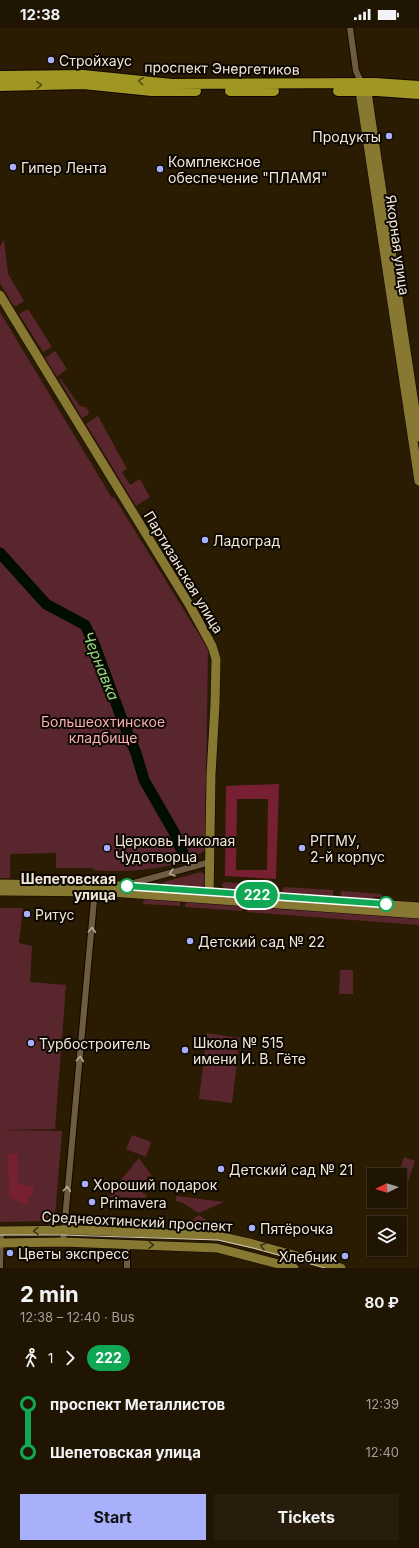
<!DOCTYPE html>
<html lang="en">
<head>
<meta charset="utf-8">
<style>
  :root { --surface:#201402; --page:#281d0c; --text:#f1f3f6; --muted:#a29e99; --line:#3d3324; --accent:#a8b0fc }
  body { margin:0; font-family:Inter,sans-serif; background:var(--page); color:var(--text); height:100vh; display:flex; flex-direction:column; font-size:15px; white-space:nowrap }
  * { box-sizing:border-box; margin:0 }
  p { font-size:13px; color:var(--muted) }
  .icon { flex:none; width:22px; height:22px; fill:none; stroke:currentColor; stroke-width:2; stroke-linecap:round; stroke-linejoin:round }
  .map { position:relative; height:1240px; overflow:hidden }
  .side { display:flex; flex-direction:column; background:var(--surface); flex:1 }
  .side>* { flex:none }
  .badge { padding:0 8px; border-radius:13px; font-size:14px; line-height:26px }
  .needle { width:26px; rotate:265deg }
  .fabs { position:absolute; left:367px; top:1140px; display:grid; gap:8px }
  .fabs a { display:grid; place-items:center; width:40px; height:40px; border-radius:0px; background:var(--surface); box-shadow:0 1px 3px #0004,0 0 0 1px var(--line); font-size:20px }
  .map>.badge { position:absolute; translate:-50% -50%; box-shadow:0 0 0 2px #fff }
  .legs { display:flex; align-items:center; gap:6px; height:44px; padding:0 20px; font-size:13px }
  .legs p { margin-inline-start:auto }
  .overview { display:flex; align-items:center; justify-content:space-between; height:68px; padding:0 20px }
  h1 { font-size:22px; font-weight:700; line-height:30px }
  .button { display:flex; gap:8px; margin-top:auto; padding:8px 20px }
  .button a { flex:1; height:46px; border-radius:0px; background:var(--accent); color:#111; font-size:16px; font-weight:700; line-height:46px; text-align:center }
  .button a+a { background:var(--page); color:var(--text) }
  ul { padding:0 20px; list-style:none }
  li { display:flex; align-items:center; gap:14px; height:48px; font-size:15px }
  li i { display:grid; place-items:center; width:6px; height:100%; margin:0 5px; background:currentColor }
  li i::after { content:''; width:10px; height:10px; margin:-5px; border:3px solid; border-radius:50%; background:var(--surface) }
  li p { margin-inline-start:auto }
  li:first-child i { background:linear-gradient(#0000 50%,currentColor 0) }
  li:last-child i { background:linear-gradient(currentColor 50%,#0000 0) }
  .status { display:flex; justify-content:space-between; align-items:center; height:28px; padding:0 20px; background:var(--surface); direction:ltr }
  .status svg { height:11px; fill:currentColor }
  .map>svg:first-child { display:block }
  .green { fill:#5a262d }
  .forest { fill:#772031; fill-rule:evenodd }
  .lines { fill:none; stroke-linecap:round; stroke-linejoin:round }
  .river { stroke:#000e00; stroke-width:11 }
  .street-casing { stroke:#120500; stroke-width:8 }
  .secondary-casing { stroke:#120500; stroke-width:10 }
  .primary-casing { stroke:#120500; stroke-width:12 }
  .street { stroke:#6e5c42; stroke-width:6 }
  .secondary { stroke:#877932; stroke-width:9 }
  .primary { stroke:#9f9722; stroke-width:10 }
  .tram { stroke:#d2c7b7; stroke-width:1 }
  .oneway { stroke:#564f12 }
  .oneway2 { stroke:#b7a996 }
  .oneway3 { stroke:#3e3515 }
  .line-1-casing { stroke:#fff; stroke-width:9 }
  .line-1 { stroke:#10a855; stroke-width:6 }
  .poi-dot { fill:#a8b0fc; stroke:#0d0701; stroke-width:1.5 }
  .stop-1-dot { fill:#fff; stroke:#10a855; stroke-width:2 }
  .labels { text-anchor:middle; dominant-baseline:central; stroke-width:4; stroke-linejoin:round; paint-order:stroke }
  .poi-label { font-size:14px; fill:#f2e8da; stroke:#0d0701; text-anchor:start }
  .street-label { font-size:14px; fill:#f2e8da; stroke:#0d0701 }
  .park-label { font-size:14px; fill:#faadb4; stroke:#0d0701 }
  .stop-label { font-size:14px; font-weight:bold; fill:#f2e8da; stroke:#0d0701; text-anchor:end }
  .water-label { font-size:15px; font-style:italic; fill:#90e082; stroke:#0d0701 }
</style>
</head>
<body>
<div class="status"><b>12:38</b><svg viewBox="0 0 49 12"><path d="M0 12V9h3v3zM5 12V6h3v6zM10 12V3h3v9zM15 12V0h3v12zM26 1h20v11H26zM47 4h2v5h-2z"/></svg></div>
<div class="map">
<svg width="419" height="1240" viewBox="0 0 419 1240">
  <rect width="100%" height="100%" fill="#2a1b03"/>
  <!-- green -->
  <path class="green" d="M4,212l4,34 16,27 -8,5 -3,-1 -13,-22v-37z
    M28,281l24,38 -9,5 -24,-38z
    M0,284l112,186 2,-1 94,152 -3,201c-25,20 -81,23 -112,20v-2h-37v-15l-46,1v24h-10z
    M55,323l12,18 -10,8 -12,-19z
    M60,350l20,28 6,1 3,5 -1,3 -6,3 -23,-39z
    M98,388l29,53 -5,3 8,13 10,-6 10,18 -14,9 -50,-82z
    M201,844l4,3 -1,9 -2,3 -39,-3 1,-2z
    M224,854l51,4v6l-51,-4 -2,-3z
    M283,859l50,3v6l-51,-3z
    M342,863l38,3 2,1v2h-9l-1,2 -30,-2 -2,-3z
    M144,870l36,3v5l-37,-2z
    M185,873l57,5v5l-57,-4z
    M248,878l171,12v7l-172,-13z
    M0,880h23l-4,35 13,3 -2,36 36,3 -11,144 -55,1z
    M340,942h13v24h-14z
    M207,1005l33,5 -8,65 -33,-4z
    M0,1102l62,1 -7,84 -4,6 -51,1z
    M132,1107l19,7 -5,15 -20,-8z
    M404,1129l11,4 -12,36 -3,-1v-21h-2z
    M139,1130l13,18 -5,1 -2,14 -24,-11z
    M119,1153l28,14 -2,3 -35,-1 -1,-4z
    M176,1168h1l47,6 -25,11 -18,-11 -5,-1z
    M199,1187l14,10v3l-28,-2 1,-2z"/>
  <!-- forest -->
  <path class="forest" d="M279,756l-3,95 -51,-3 1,-90zM237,771h31l-1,71h-31z
    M11,1125h5l2,3v28l15,2 1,8 -6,3 1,7h-5l-15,-7 -1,-42z"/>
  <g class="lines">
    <!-- river -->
    <path class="river" d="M0,525l46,51 39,21 10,21 29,79 12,28 8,27 30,52 5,13 4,7"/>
    <!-- street casing -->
    <g class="street-casing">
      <path id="street" d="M350,0l6,43 6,13
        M130,856l80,-22
        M63,1214l32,-353
        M0,1240l1,-37
        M127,1240v-24"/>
    </g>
    <!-- secondary casing -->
    <g class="secondary-casing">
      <path id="secondary" d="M362,57l-2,6 59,390
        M363,58l4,5 2,15 50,331
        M0,267l190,311 22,40 4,13 -1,45 -4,71 -2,124
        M0,856l123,2 296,21
        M0,863l110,1 309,22
        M0,1203l80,-1 138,6 35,8 88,24
        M0,1215l63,-1 154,6 77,20"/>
    </g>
    <!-- primary casing -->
    <g class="primary-casing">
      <path id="primary" d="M0,48l83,-1 89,9 203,-1 44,3
        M0,58l83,-2 69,7h44
        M230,63h44
        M338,63h39l42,3"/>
    </g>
    <!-- street -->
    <use href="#street" class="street"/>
    <!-- secondary -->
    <use href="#secondary" class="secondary"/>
    <!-- primary -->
    <use href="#primary" class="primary"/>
    <!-- tram -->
    <path class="tram" d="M0,1207h63l155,5 35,8 72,20"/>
  </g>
  <!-- one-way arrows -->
  <defs><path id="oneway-chevron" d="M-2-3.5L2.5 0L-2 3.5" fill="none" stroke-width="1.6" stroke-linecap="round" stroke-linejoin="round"/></defs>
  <g class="oneway">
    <use href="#oneway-chevron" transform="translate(141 53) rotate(-174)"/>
    <use href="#oneway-chevron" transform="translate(39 57) rotate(-1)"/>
  </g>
  <g class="oneway2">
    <use href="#oneway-chevron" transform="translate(172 845) rotate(164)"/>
    <use href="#oneway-chevron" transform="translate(92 902) rotate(-85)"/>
    <use href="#oneway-chevron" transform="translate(80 1031) rotate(-85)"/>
    <use href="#oneway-chevron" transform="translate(67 1161) rotate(-85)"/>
  </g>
  <g class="oneway3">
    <use href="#oneway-chevron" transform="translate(36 1203) rotate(179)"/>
    <use href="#oneway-chevron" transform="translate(151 1217) rotate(3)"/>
    <use href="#oneway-chevron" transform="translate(263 1218) rotate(-164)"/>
  </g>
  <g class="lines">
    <!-- line-1 casing -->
    <g class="line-1-casing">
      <path id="line-1" d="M127,858l259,18"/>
    </g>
    <!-- line-1 -->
    <use href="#line-1" class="line-1"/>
  </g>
  <!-- markers -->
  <g class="poi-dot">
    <circle cx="51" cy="32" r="4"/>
    <circle cx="389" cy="108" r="4"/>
    <circle cx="13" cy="139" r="4"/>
    <circle cx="160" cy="141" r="4"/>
    <circle cx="205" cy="512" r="4"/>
    <circle cx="107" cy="820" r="4"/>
    <circle cx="302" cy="820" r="4"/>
    <circle cx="27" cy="886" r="4"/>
    <circle cx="190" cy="913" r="4"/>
    <circle cx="31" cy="1015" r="4"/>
    <circle cx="185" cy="1022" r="4"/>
    <circle cx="221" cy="1141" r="4"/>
    <circle cx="85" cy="1156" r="4"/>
    <circle cx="92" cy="1174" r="4"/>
    <circle cx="252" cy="1200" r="4"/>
    <circle cx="10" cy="1225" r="4"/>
    <circle cx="345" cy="1228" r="4"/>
  </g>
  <g class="stop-1-dot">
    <circle cx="127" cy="858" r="7"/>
    <circle cx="386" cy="876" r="7"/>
  </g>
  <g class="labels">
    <!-- poi labels -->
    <g class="poi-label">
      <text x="59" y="32">Стройхаус</text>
      <text x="381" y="108" text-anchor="end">Продукты</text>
      <text x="168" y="133">Комплексное<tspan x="168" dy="16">обеспечение "ПЛАМЯ"</tspan></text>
      <text x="21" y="139">Гипер Лента</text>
      <text x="213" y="512">Ладоград</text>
      <text x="115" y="812">Церковь Николая<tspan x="115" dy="16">Чудотворца</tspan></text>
      <text x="310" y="812">РГГМУ,<tspan x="310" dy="16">2-й корпус</tspan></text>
      <text x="35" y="886">Ритус</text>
      <text x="198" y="913">Детский сад № 22</text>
      <text x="193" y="1014">Школа № 515<tspan x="193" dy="16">имени И. В. Гёте</tspan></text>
      <text x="39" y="1015">Турбостроитель</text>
      <text x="229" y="1141">Детский сад № 21</text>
      <text x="93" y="1156">Хороший подарок</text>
      <text x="100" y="1174">Primavera</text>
      <text x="260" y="1200">Пятёрочка</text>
      <text x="18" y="1225">Цветы экспресс</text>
      <text x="337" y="1228" text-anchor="end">Хлебник</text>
    </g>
    <!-- street labels -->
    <g class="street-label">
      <text transform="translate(222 40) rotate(1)">проспект Энергетиков</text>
      <text transform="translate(398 217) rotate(82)">Якорная улица</text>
      <text transform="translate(184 544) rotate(59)">Партизанская улица</text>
      <text transform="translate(137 1193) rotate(3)">Среднеохтинский проспект</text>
    </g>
    <!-- park labels -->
    <g class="park-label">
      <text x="103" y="693">Большеохтинское<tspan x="103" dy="16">кладбище</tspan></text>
    </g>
    <!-- stop labels -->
    <g class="stop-label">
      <text x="116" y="850">Шепетовская<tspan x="116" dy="16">улица</tspan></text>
    </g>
    <!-- water labels -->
    <g class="water-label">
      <text transform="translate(101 638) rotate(68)">Чернавка</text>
    </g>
  </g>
</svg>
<div class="fabs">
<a><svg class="needle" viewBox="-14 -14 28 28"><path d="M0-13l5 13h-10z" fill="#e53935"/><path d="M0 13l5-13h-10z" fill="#a29e99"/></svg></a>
<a><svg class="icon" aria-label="layers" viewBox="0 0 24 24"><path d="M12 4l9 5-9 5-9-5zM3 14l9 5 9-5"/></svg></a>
</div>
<b class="badge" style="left:257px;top:867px;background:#10a855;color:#fff">222</b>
</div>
<section class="side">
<div class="overview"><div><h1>2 min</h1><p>12:38 – 12:40 · Bus</p></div><b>80 ₽</b></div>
<div class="legs"><svg class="icon" aria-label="walk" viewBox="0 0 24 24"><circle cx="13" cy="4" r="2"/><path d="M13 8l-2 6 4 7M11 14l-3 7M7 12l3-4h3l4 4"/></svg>1<svg class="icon" aria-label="forward" viewBox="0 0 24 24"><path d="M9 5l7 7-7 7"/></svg><b class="badge" style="background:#10a855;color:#fff">222</b></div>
<ul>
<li><i style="color:#10a855"></i><b>проспект Металлистов</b><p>12:39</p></li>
<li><i style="color:#10a855"></i><b>Шепетовская улица</b><p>12:40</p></li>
</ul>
<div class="button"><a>Start</a><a>Tickets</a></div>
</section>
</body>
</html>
